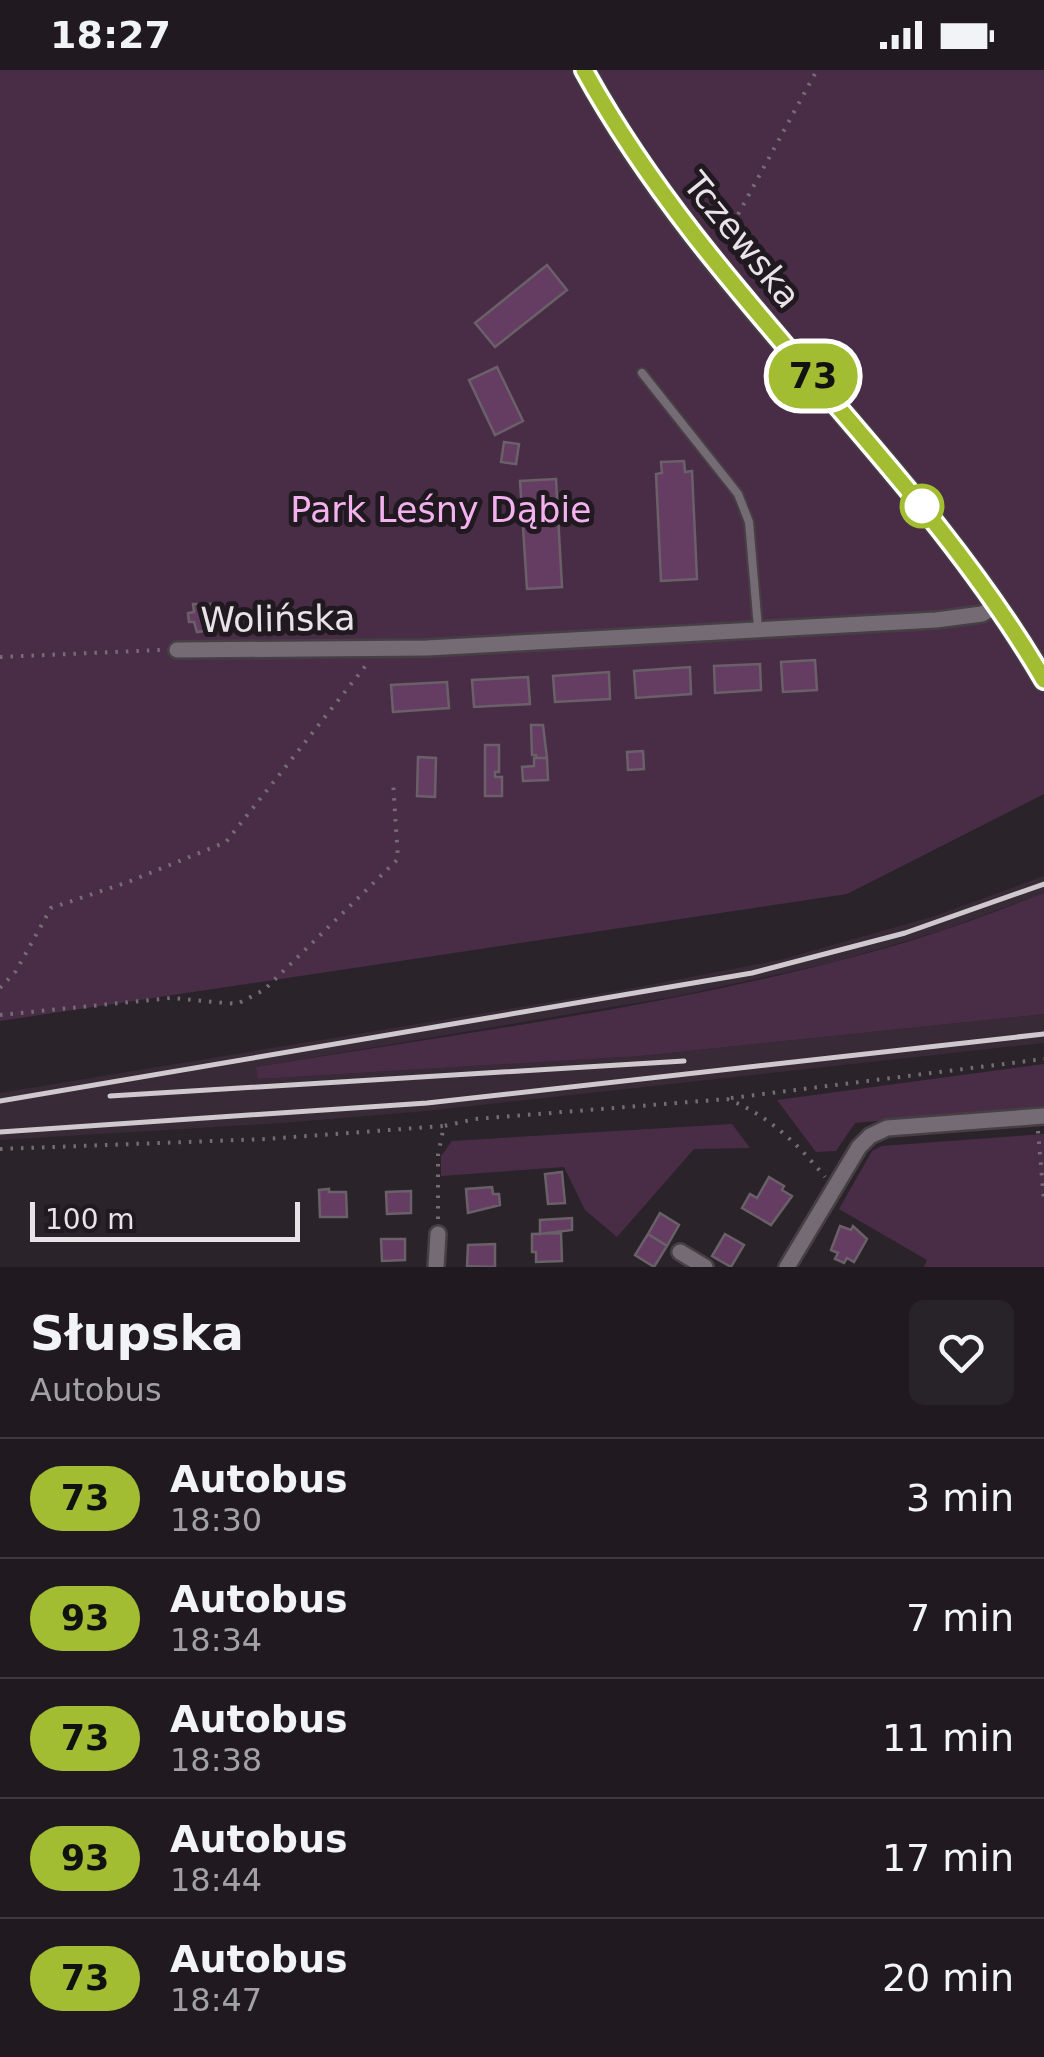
<!DOCTYPE html>
<html lang="pl">
<head>
<meta charset="utf-8">
<style>
  :root { --surface:#201a20; --page:#282329; --text:#f1f3f6; --muted:#a2a1a5; --line:#3d383e }
  body { margin:0; font-family:"DejaVu Sans",sans-serif; background:var(--page); color:var(--text); height:100vh; display:flex; flex-direction:column; font-size:38px; white-space:nowrap }
  * { box-sizing:border-box; margin:0 }
  p { font-size:32px; color:var(--muted) }
  .icon { flex:none; width:55px; height:55px; fill:none; stroke:currentColor; stroke-width:2; stroke-linecap:round; stroke-linejoin:round }
  .map { position:relative; height:1197px; overflow:hidden }
  .panel { display:flex; flex-direction:column; background:var(--surface); flex:1 }
  .panel>* { flex:none }
  .badge { padding:0 20px; border-radius:32px; font-size:35px; line-height:65px }
  .scale { position:absolute; left:30px; bottom:25px; width:270px; box-sizing:border-box; padding-left:10px; border:5px solid #e9e3e8; border-top:0; font-size:28px; line-height:35px; white-space:nowrap; color:#e9e3e8; -webkit-text-stroke:8px #211920; paint-order:stroke }
  .map>.badge { position:absolute; translate:-50% -50%; box-shadow:0 0 0 5px #fff }
  .round { display:grid; place-items:center; flex:none; width:105px; height:105px; border-radius:15px; background:var(--page) }
  .summary { display:flex; align-items:center; justify-content:space-between; height:170px; padding:0 30px }
  h1 { font-size:48px; font-weight:700; line-height:75px }
  ul { padding:0; list-style:none }
  li { display:flex; align-items:center; gap:30px; height:120px; padding:0 30px; border-top:2px solid var(--line) }
  li div { flex:1 }
  li b { display:block; font-size:38px }
  li em { font-style:normal }
  li .badge { min-width:110px; font-weight:700; text-align:center }
  .status { display:flex; justify-content:space-between; align-items:center; height:70px; padding:0 50px; background:var(--surface); direction:ltr }
  .status svg { height:28px; fill:currentColor }
  .map>svg:first-child { display:block }
  .built { fill:#382b37 }
  .green { fill:#492d47 }
  .building { fill:#653d63; stroke:#696068; stroke-width:2.5 }
  .lines { fill:none; stroke-linecap:round; stroke-linejoin:round }
  .service-casing { stroke:#464045; stroke-width:12 }
  .minor-casing { stroke:#464045; stroke-width:20 }
  .tertiary-casing { stroke:#464045; stroke-width:25 }
  .path { stroke:#746d73; stroke-width:4; stroke-dasharray:2.5 8; stroke-linecap:butt }
  .service { stroke:#756b74; stroke-width:8 }
  .minor { stroke:#756b74; stroke-width:15 }
  .tertiary { stroke:#756b74; stroke-width:20 }
  .rail { stroke:#cfc9ce; stroke-width:5 }
  .line-casing { stroke:#fff; stroke-width:22 }
  .line { stroke:#a2bd31; stroke-width:15 }
  .stop-dot { fill:#fff; stroke:#a2bd31; stroke-width:5 }
  .labels { text-anchor:middle; dominant-baseline:central; stroke-width:10; stroke-linejoin:round; paint-order:stroke }
  .street-label { font-size:35px; fill:#e9e3e8; stroke:#211920 }
  .park-label { font-size:35px; fill:#f3b2ee; stroke:#211920 }
</style>
</head>
<body>
<div class="status"><b>18:27</b><svg viewBox="0 0 49 12"><path d="M0 12V9h3v3zM5 12V6h3v6zM10 12V3h3v9zM15 12V0h3v12zM26 1h20v11H26zM47 4h2v5h-2z"/></svg></div>
<div class="map">
<svg width="1044" height="1197" viewBox="0 0 1044 1197">
  <rect width="100%" height="100%" fill="#2b232a"/>
  <!-- built -->
  <path class="built" d="M1044,806v17l-104,38 -105,31 -158,34 -421,71 3,12 381,-23 404,-42v29l-617,68 -145,12 -282,17v-47l623,-103 157,-30 155,-44z"/>
  <!-- green -->
  <path class="green" d="M0,0h1044v724l-197,100 -847,127z
    M1044,823v121l-404,42 -382,23 -2,-12c210,-35 424,-61 630,-119 53,-15 106,-35 158,-55z
    M1044,994v42l-189,17 -19,28 -20,1 -39,-52z
    M732,1054l18,24 -56,1 -77,88 -32,-27 -21,-43 -123,9v-20l11,-15z
    M1044,1064v133h-120l3,-7 -88,-51 33,-58 10,-5z"/>
  <!-- building -->
  <path class="building" d="M547,195l20,25 -72,57 -20,-24z
    M497,297l26,54 -28,14 -26,-55z
    M504,372l15,2 -3,20 -15,-2z
    M684,391l1,11 7,-1 5,108 -36,2 -5,-107 6,-1 -1,-11z
    M556,409l6,108 -35,2 -7,-108z
    M193,534h25l1,25 -22,3 -3,-10h-5l-1,-9 6,-1z
    M815,590l2,30 -34,2 -2,-30z
    M760,594l1,26 -46,3 -1,-27z
    M690,597l1,27 -55,4 -2,-27z
    M609,602l1,27 -55,3 -2,-26z
    M528,607l2,27 -56,3 -2,-27z
    M447,612l2,26 -56,4 -2,-27z
    M531,655h12l4,33h-11v-3h-4z
    M485,675h14v27h-4v5h7v19h-17z
    M643,681l1,18 -16,1 -1,-18z
    M418,687l18,1 -1,39 -18,-1z
    M534,688h13l1,22 -25,1 -1,-14 12,-1z
    M562,1102l3,31 -17,1 -3,-30z
    M769,1107l15,9 -2,4 10,6 -21,29 -29,-17 8,-14 7,4z
    M492,1117l1,7h6l1,11 -32,8 -2,-24z
    M329,1119v3h17l1,25h-27l-1,-27z
    M411,1121v22l-24,1 -1,-22z
    M660,1143l19,12 -12,21 -19,-12z
    M572,1148v12l-32,4v-14z
    M840,1156l11,4 2,-4 14,13 -13,23 -7,-4 -3,5 -9,-4 3,-6 -7,-3z
    M561,1163l1,28 -26,1v-10h-4v-18z
    M648,1164l19,12 -13,21 -19,-12z
    M725,1164l19,11 -13,22 -19,-11z
    M381,1169h24v21l-23,1z
    M495,1174v23l-28,-1 1,-21z"/>
  <g class="lines">
    <!-- service casing -->
    <g class="service-casing">
      <path id="service" d="M642,303l96,121 11,28 9,106"/>
    </g>
    <!-- minor casing -->
    <g class="minor-casing">
      <path id="minor" d="M177,580l250,-2 509,-28 46,-6 14,-8
        M680,1182l25,15
        M436,1197l2,-33
        M787,1197l72,-120 11,-11 17,-8 157,-12"/>
    </g>
    <!-- tertiary casing -->
    <g class="tertiary-casing">
      <path id="tertiary" d="M584,0c122,226 331,388 460,610"/>
    </g>
    <!-- path -->
    <path class="path" d="M723,172l94,-172
      M0,587l160,-7
      M0,918l16,-17 35,-63 77,-26 98,-40 141,-178
      M0,945l171,-17 66,6 27,-14 134,-131 -5,-78
      M731,1028l313,-39
      M1038,1061l6,70
      M0,1079l266,-10 178,-13
      M438,1149v-64l6,-29 31,-7 252,-20c40,15 71,45 98,78"/>
    <!-- service -->
    <use href="#service" class="service"/>
    <!-- minor -->
    <use href="#minor" class="minor"/>
    <!-- tertiary -->
    <use href="#tertiary" class="tertiary"/>
    <!-- rail -->
    <path class="rail" d="M110,1026l574,-35
      M0,1031l752,-128 153,-40 139,-49
      M0,1062l427,-29 617,-69"/>
  </g>
  <g class="lines">
    <!-- line casing -->
    <g class="line-casing">
      <path id="line" d="M584,0c123,225 331,389 460,610"/>
    </g>
    <!-- line -->
    <use href="#line" class="line"/>
  </g>
  <!-- markers -->
  <circle class="stop-dot" cx="922" cy="436" r="20"/>
  <g class="labels">
    <!-- street labels -->
    <g class="street-label">
      <text transform="translate(742 170) rotate(51)">Tczewska</text>
      <text transform="translate(278 549) rotate(-1)">Wolińska</text>
    </g>
    <!-- park labels -->
    <g class="park-label">
      <text x="441" y="440">Park Leśny Dąbie</text>
    </g>
  </g>
</svg>
<div class="scale">100 m</div>
<b class="badge" style="left:813px;top:306px;background:#a2bd31;color:#111">73</b>
</div>
<section class="panel">
<div class="summary"><div><h1>Słupska</h1><p>Autobus</p></div><a class="round"><svg class="icon" aria-label="heart" viewBox="0 0 24 24"><path d="M12 20l-8-8c-3-5 5-10 8-4 3-6 11-1 8 4z"/></svg></a></div>
<ul>
<li><span class="badge" style="background:#a2bd31;color:#111">73</span><div><b>Autobus</b><p>18:30</p></div><em>3 min</em></li>
<li><span class="badge" style="background:#a2bd31;color:#111">93</span><div><b>Autobus</b><p>18:34</p></div><em>7 min</em></li>
<li><span class="badge" style="background:#a2bd31;color:#111">73</span><div><b>Autobus</b><p>18:38</p></div><em>11 min</em></li>
<li><span class="badge" style="background:#a2bd31;color:#111">93</span><div><b>Autobus</b><p>18:44</p></div><em>17 min</em></li>
<li><span class="badge" style="background:#a2bd31;color:#111">73</span><div><b>Autobus</b><p>18:47</p></div><em>20 min</em></li>
</ul>
</section>
</body>
</html>
